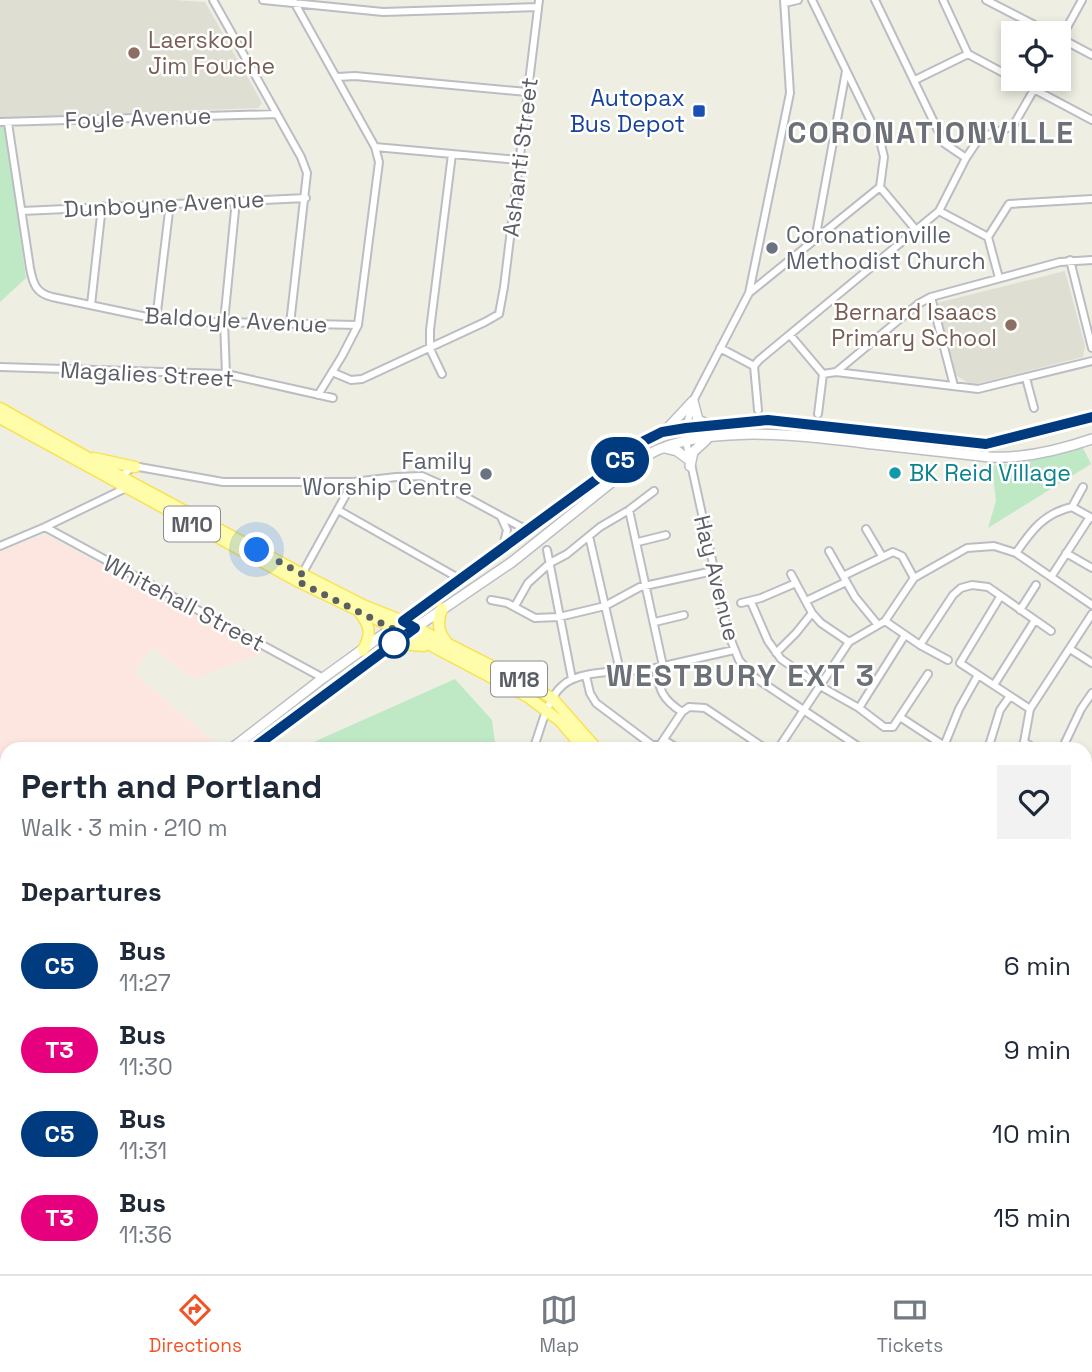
<!DOCTYPE html>
<html lang="en">
<head>
<meta charset="utf-8">
<style>
  :root { --surface:#fff; --page:#f2f2f3; --text:#1f2937; --muted:#747a83; --line:#e0e1e3; --accent:#f25326 }
  body { margin:0; font-family:"Space Grotesk",sans-serif; background:var(--page); color:var(--text); height:100vh; display:flex; flex-direction:column; font-size:26px; white-space:nowrap }
  * { box-sizing:border-box; margin:0 }
  p { font-size:23px; color:var(--muted) }
  .icon { flex:none; width:38px; height:38px; fill:none; stroke:currentColor; stroke-width:2; stroke-linecap:round; stroke-linejoin:round }
  .map { position:relative; flex:1; overflow:hidden }
  .side { position:absolute; left:0px; top:742px; width:1092px; height:532px; display:flex; flex-direction:column; background:var(--surface); border-radius:21px 21px 0 0; box-shadow:0 4px 10px #0003 }
  .side>* { flex:none }
  .badge { padding:0 14px; border-radius:23px; font-size:24px; line-height:46px }
  .controls { position:absolute; left:1001px; top:21px; display:grid; gap:14px }
  .controls a { display:grid; place-items:center; width:70px; height:70px; border-radius:0px; background:var(--surface); box-shadow:0 4px 10px #0003; font-size:35px }
  .you { position:absolute; width:35px; height:35px; margin:-18px; border:5px solid #fff; border-radius:50%; background:#1a73e8; box-shadow:0 0 0 10px #1a73e833 }
  .map>.badge { position:absolute; translate:-50% -50%; box-shadow:0 0 0 4px #fff }
  h2 { padding:0 21px; font-size:26px; line-height:63px }
  .round { display:grid; place-items:center; flex:none; width:74px; height:74px; border-radius:0px; background:var(--page) }
  .summary { display:flex; align-items:center; justify-content:space-between; height:119px; padding:0 21px }
  h1 { font-size:33px; font-weight:600; line-height:52px }
  ul { padding:0; list-style:none }
  li { display:flex; align-items:center; gap:21px; height:84px; padding:0 21px }
  li div { flex:1 }
  li b { display:block; font-size:26px }
  li em { font-style:normal }
  li .badge { min-width:77px; font-weight:700; text-align:center }
  .tabs { display:flex; justify-content:space-around; align-items:center; height:98px; border-top:2px solid var(--line); background:var(--surface); font-size:19px; color:var(--muted) }
  .tabs a { display:grid; justify-items:center; gap:4px }
  .tabs .active { color:var(--accent) }
  .map>svg:first-child { display:block }
  .education { fill:#dfded2 }
  .medical { fill:#fde6df }
  .green { fill:#bfe8c5 }
  .water { fill:#a4caff }
  .lines { fill:none; stroke-linecap:round; stroke-linejoin:round }
  .minor-casing { stroke:#bbbdc3; stroke-width:10 }
  .secondary-casing { stroke:#bcbec6; stroke-width:12 }
  .primary-casing { stroke:#f9e253; stroke-width:13 }
  .minor { stroke:#fff; stroke-width:6 }
  .secondary { stroke:#fff; stroke-width:9 }
  .primary { stroke:#fffda9; stroke-width:10 }
  .line-casing { stroke:#fff; stroke-width:16 }
  .line { stroke:#003b80; stroke-width:10 }
  .walk { stroke:#5c5e65; stroke-width:7; stroke-dasharray:0 12.6 }
  .education-dot { fill:#8d6e63; stroke:#fff; stroke-width:2.5 }
  .transit-dot { fill:#1a4fb4; stroke:#fff; stroke-width:2.5 }
  .worship-dot { fill:#6b7280; stroke:#fff; stroke-width:2.5 }
  .culture-dot { fill:#0f9aa8; stroke:#fff; stroke-width:2.5 }
  .stop-dot { fill:#fff; stroke:#003b80; stroke-width:3.5 }
  .labels { text-anchor:middle; dominant-baseline:central; stroke-width:5; stroke-linejoin:round; paint-order:stroke }
  .shield { fill:#fff; stroke:#8d8e93; stroke-width:2 }
  .shield-label { font-size:21px; font-weight:bold; fill:#5c5e65 }
  .education-label { font-size:23px; fill:#785e54; stroke:#fff; text-anchor:start }
  .transit-label { font-size:23px; fill:#164399; stroke:#fff; text-anchor:end }
  .street-label { font-size:23px; fill:#5c5e65; stroke:#fff }
  .worship-label { font-size:23px; fill:#5b616d; stroke:#fff; text-anchor:start }
  .culture-label { font-size:23px; fill:#0d838f; stroke:#fff; text-anchor:start }
  .district-label { font-size:30px; font-weight:bold; letter-spacing:2px; fill:#6c7077; stroke:#fff }
</style>
</head>
<body>
<div class="map">
<svg width="1092" height="1274" viewBox="0 0 1092 1274">
  <rect width="100%" height="100%" fill="#efeee3"/>
  <!-- education -->
  <path class="education" d="M0,0h173l32,2 57,101 -4,5 -258,10z
    M1065,271l20,75 -2,11 -111,28 -18,-11 -17,-71z
    M434,1267h64l-3,7h-63z"/>
  <!-- medical -->
  <path class="medical" d="M47,536l219,116 -73,27 -41,-32 -19,25 87,75 -2,2h-211v162l-7,6v-365l37,-15z"/>
  <!-- green -->
  <path class="green" d="M0,126h5l21,152 -26,24z
    M1082,446l9,18 -103,64 8,-27 -4,-36 19,-1z
    M455,679l37,41 4,29h-198z
    M7,1044v223h66l-9,7h-64v-220z
    M958,1267h56l-2,7h-57z"/>
  <!-- water -->
  <path class="water" d="M3,1153l4,2v112h37v7h-15l-2,-5c-8,-1 -18,1 -27,1v-116z"/>
  <g class="lines">
    <!-- minor casing -->
    <g class="minor-casing">
      <path id="minor" d="M213,0l88,157 6,16 -17,151
        M263,0l120,12 155,-5
        M293,0l82,147 4,15 -21,163 -16,31 -24,39
        M784,0l6,93 -41,200 -56,108 -7,27v13l42,192 11,27 15,17 108,72
        M812,0l68,140 4,17 -4,30
        M875,0l69,143 22,15
        M943,0l25,54 124,66
        M986,0l64,33
        M785,3l13,-3
        M1060,38l32,17
        M1059,42l23,-42
        M337,77l18,-1 172,16
        M915,80l53,-26
        M0,122l277,-8
        M8,123l22,145c3,16 6,25 22,29l114,24 192,4
        M375,147l143,13
        M880,187l36,43
        M22,211l284,-13
        M939,211l49,26 11,41
        M988,237l21,-33 83,-5
        M815,240l31,-169
        M1070,260l22,88
        M749,293l131,-106
        M931,297l23,89
        M91,305l11,-99
        M156,320l14,-117
        M790,335l33,39 -5,40
        M720,348l34,18 4,44
        M754,366l5,-6 180,-149 27,-53 10,-15 9,-7 28,-10 27,-47
        M0,367l226,7 107,24
        M332,372l19,8 11,-1 123,-57 14,-8 5,-27 35,-287
        M836,372l142,17 114,-28
        M226,374l-2,-52 12,-122
        M442,374l-12,-25v-19l22,-176
        M823,374l13,-2 82,-68 13,-7 129,-35 32,-2
        M1026,378l8,30
        M119,479l12,-11 8,-1 84,15h130l43,-5 26,-1 27,12 72,39 8,1
        M1072,507l20,11
        M338,510l122,69
        M629,510l34,156
        M501,517l6,13 -4,17
        M45,527l278,151
        M866,529l16,27
        M589,536l31,135
        M638,542l28,-7
        M0,546l45,-19 83,-40
        M547,550l25,129
        M829,551l26,46 23,28
        M1016,553c15,-22 28,-40 56,-46l11,-20
        M1066,553l26,15
        M791,574l21,39 9,10 28,19
        M301,576l52,-94
        M843,576l50,-24 9,4 12,22
        M1051,577l39,-60
        M1000,597l-40,66 70,46
        M491,600l16,3 28,15 24,-1 46,-11 35,-19 73,-16
        M806,601l40,-19
        M751,602l17,39 13,18 39,27 39,22 25,19h9l35,-53
        M741,603l20,-5 35,-15
        M515,606l13,-23 22,-20 17,-9 33,-27 29,-17 25,-19
        M1020,610l16,-25
        M885,621l35,24 28,15
        M655,622l29,-7
        M920,645l33,-50 8,-7 11,-3 16,2 63,44
        M1070,649l22,14
        M776,653l20,-20 16,-20
        M655,668c5,23 7,31 27,44l7,-5 16,1 61,41
        M586,676l4,17 6,10 56,42h8l22,-33
        M994,685l41,-65
        M859,708l46,-73
        M900,717l49,32
        M664,740l15,9
        M1024,742l12,7
        M944,746l15,-37 19,-34
        M533,749c8,-19 13,-49 29,-63 18,-18 69,-13 93,-18 27,-6 53,-12 79,-18
        M778,749l71,-107 36,-21 29,-43 53,-30 27,-2 22,7 76,52
        M988,749l12,-39 10,-14
        M1020,749l4,-7 6,-33 62,-95
        M1062,749l19,-40 11,-16
        M1085,764l7,2
        M1085,856l7,-12
        M1085,861l7,7
        M1085,895l7,5
        M1085,935l7,-10
        M0,1027l7,-5
        M1085,1122l7,3
        M590,1267l19,7
        M120,1274l2,-7
        M195,1274l3,-7
        M272,1274l3,-7
        M348,1274l2,-7
        M425,1274l2,-7
        M501,1274l2,-7
        M577,1274l2,-7
        M654,1274l2,-7
        M730,1274l2,-7
        M805,1274l2,-7
        M878,1274l3,-7
        M951,1274l2,-7
        M1026,1274l2,-7"/>
    </g>
    <!-- secondary casing -->
    <g class="secondary-casing">
      <path id="secondary" d="M693,401l5,19 9,4
        M666,430l26,-28
        M665,448l12,3 11,8
        M690,466l3,-14 13,-12
        M231,749l92,-71 275,-199 41,-37 23,-10 24,-4 90,-7 210,23 106,-27
        M252,749l163,-121 97,-66 126,-101c56,-41 169,-25 235,-17 39,4 78,9 117,13 34,2 70,-7 102,-18
        M0,923l7,-5
        M0,939l7,-5"/>
    </g>
    <!-- primary casing -->
    <g class="primary-casing">
      <path id="primary" d="M0,408l131,74 171,92 63,32 38,15 132,67 18,11 44,50
        M0,418l299,164 133,64 96,51 32,24 24,28
        M94,458l41,9
        M442,609c-5,12 -4,23 4,32
        M360,613c11,14 11,22 3,37
        M388,647l15,-3 21,2
        M1085,1100l7,2
        M1085,1113l7,3"/>
    </g>
    <!-- minor -->
    <use href="#minor" class="minor"/>
    <!-- secondary -->
    <use href="#secondary" class="secondary"/>
    <!-- primary -->
    <use href="#primary" class="primary"/>
  </g>
  <g class="lines">
    <!-- line casing -->
    <g class="line-casing">
      <path id="line" d="M252,749l163,-121 -12,-7 194,-142 37,-33 28,-14 24,-4 82,-8 218,24 106,-27"/>
    </g>
    <!-- line -->
    <use href="#line" class="line"/>
    <!-- walk -->
    <path class="walk" d="M257,550l45,24 -3,8 106,53 -11,8"/>
  </g>
  <!-- markers -->
  <g class="education-dot">
    <circle cx="134" cy="53" r="7"/>
    <circle cx="1011" cy="325" r="7"/>
  </g>
  <rect class="transit-dot" x="692" y="104" width="14" height="14" rx="3.5"/>
  <g class="worship-dot">
    <circle cx="772" cy="248" r="7"/>
    <circle cx="486" cy="474" r="7"/>
  </g>
  <circle class="culture-dot" cx="895" cy="473" r="7"/>
  <circle class="stop-dot" cx="394" cy="643" r="14"/>
  <g class="labels">
    <!-- shield labels -->
    <g class="shield">
      <rect x="164" y="506.5" width="56" height="35" rx="5"/>
      <rect x="491" y="661.5" width="56" height="35" rx="5"/>
    </g>
    <g class="shield-label">
      <text x="192" y="524">M10</text>
      <text x="519" y="679">M18</text>
    </g>
    <!-- education labels -->
    <g class="education-label">
      <text x="148" y="40">Laerskool<tspan x="148" dy="26">Jim Fouche</tspan></text>
      <text x="997" y="312" text-anchor="end">Bernard Isaacs<tspan x="997" dy="26">Primary School</tspan></text>
    </g>
    <!-- transit labels -->
    <g class="transit-label">
      <text x="685" y="98">Autopax<tspan x="685" dy="26">Bus Depot</tspan></text>
    </g>
    <!-- street labels -->
    <g class="street-label">
      <text transform="translate(138 118) rotate(-2)">Foyle Avenue</text>
      <text transform="translate(520 157) rotate(-83)">Ashanti Street</text>
      <text transform="translate(164 204) rotate(-3)">Dunboyne Avenue</text>
      <text transform="translate(236 320) rotate(3)">Baldoyle Avenue</text>
      <text transform="translate(147 374) rotate(3)">Magalies Street</text>
      <text transform="translate(717 578) rotate(76)">Hay Avenue</text>
      <text transform="translate(184 603) rotate(28)">Whitehall Street</text>
    </g>
    <!-- worship labels -->
    <g class="worship-label">
      <text x="786" y="235">Coronationville<tspan x="786" dy="26">Methodist Church</tspan></text>
      <text x="472" y="461" text-anchor="end">Family<tspan x="472" dy="26">Worship Centre</tspan></text>
    </g>
    <!-- culture labels -->
    <g class="culture-label">
      <text x="909" y="473">BK Reid Village</text>
    </g>
    <!-- district labels -->
    <g class="district-label">
      <text x="931" y="132">CORONATIONVILLE</text>
      <text x="741" y="675">WESTBURY EXT 3</text>
    </g>
  </g>
</svg>
<div class="controls">
<a><svg class="icon" aria-label="locate" viewBox="0 0 24 24"><circle cx="12" cy="12" r="6"/><path d="M12 2v4M12 18v4M2 12h4M18 12h4"/></svg></a>
</div>
<div class="you" style="left:257px;top:550px"></div>
<b class="badge" style="left:620px;top:460px;background:#003b80;color:#fff">C5</b>
<section class="side">
<div class="summary"><div><h1>Perth and Portland</h1><p>Walk · 3 min · 210 m</p></div><a class="round"><svg class="icon" aria-label="heart" viewBox="0 0 24 24"><path d="M12 20l-8-8c-3-5 5-10 8-4 3-6 11-1 8 4z"/></svg></a></div>
<h2>Departures</h2>
<ul>
<li><span class="badge" style="background:#003b80;color:#fff">C5</span><div><b>Bus</b><p>11:27</p></div><em>6 min</em></li>
<li><span class="badge" style="background:#e6007e;color:#fff">T3</span><div><b>Bus</b><p>11:30</p></div><em>9 min</em></li>
<li><span class="badge" style="background:#003b80;color:#fff">C5</span><div><b>Bus</b><p>11:31</p></div><em>10 min</em></li>
<li><span class="badge" style="background:#e6007e;color:#fff">T3</span><div><b>Bus</b><p>11:36</p></div><em>15 min</em></li>
</ul>
</section>
</div>
<nav class="tabs">
<a class="active"><svg class="icon" aria-label="directions" viewBox="0 0 24 24"><path d="M12 3l9 9-9 9-9-9zM9 14v-3h6M13 9l2 2-2 2"/></svg>Directions</a>
<a><svg class="icon" aria-label="map" viewBox="0 0 24 24"><path d="M3 6l6-2 6 2 6-2v14l-6 2-6-2-6 2zM9 4v14M15 6v14"/></svg>Map</a>
<a><svg class="icon" aria-label="tickets" viewBox="0 0 24 24"><path d="M3 7h18v10H3zM15 7v10"/></svg>Tickets</a>
</nav>
</body>
</html>
